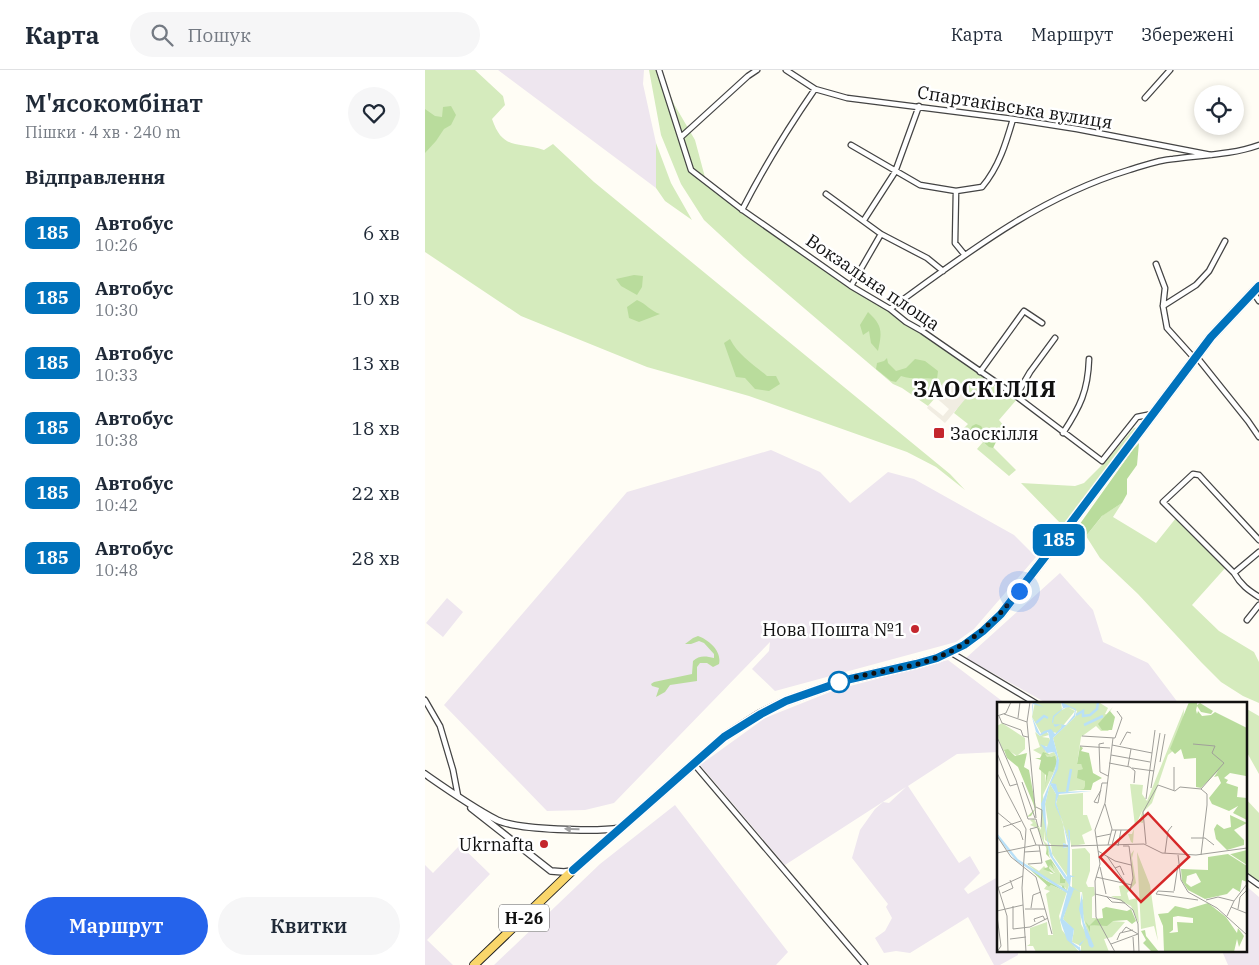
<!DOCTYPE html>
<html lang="uk">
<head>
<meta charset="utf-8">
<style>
  :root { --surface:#fff; --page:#f6f6f7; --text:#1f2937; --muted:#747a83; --line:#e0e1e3; --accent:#2563eb }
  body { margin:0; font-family:"IBM Plex Serif",serif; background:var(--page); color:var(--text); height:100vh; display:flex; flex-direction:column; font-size:19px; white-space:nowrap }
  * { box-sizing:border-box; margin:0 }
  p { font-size:16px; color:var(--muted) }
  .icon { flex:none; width:28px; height:28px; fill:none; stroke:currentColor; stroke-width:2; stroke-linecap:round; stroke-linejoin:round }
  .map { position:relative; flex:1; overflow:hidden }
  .sheet { display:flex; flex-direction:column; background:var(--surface); width:425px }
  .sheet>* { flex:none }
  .badge { padding:0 10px; border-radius:8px; font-size:18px; line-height:32px }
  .buttons { position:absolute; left:769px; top:15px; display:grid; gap:10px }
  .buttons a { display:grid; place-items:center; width:50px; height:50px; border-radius:50%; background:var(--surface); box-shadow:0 2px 8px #0003; font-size:25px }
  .you { position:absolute; width:25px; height:25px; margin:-12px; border:4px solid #fff; border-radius:50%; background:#1a73e8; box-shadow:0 0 0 8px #1a73e833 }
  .map>.badge { position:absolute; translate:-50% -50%; box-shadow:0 0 0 2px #fff }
  h2 { padding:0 25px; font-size:19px; line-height:45px }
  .round { display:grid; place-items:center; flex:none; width:52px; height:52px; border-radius:26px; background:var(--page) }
  .overview { display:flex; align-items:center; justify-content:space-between; height:85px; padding:0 25px }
  h1 { font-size:24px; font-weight:600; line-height:38px }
  .button { display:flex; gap:10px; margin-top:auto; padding:10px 25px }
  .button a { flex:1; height:58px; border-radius:30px; background:var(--accent); color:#fff; font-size:20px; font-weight:600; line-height:58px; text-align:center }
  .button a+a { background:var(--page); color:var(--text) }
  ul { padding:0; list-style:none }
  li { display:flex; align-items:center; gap:15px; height:65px; padding:0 25px }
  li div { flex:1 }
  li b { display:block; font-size:19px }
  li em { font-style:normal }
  li .badge { min-width:55px; font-weight:700; text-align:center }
  header { display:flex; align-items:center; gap:30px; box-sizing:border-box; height:70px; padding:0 25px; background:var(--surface); border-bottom:1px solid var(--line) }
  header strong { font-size:24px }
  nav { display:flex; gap:28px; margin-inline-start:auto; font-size:18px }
  .search { width:350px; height:45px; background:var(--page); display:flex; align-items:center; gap:12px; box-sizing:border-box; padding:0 18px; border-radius:28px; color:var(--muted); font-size:19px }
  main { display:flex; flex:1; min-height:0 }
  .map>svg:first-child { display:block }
  .industrial { fill:#eee6ef }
  .green { fill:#d5ebbd }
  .forest { fill:#b9dc9c }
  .plaza { fill:#f1ede2 }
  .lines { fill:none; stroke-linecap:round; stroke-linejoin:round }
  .minor-casing { stroke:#444; stroke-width:7 }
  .tertiary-casing { stroke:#444; stroke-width:8 }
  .primary-casing { stroke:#222; stroke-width:10 }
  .minor { stroke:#fff; stroke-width:4.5 }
  .tertiary { stroke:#fff; stroke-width:5.5 }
  .primary { stroke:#f9d66b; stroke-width:8 }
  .oneway { fill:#a0a0a0 }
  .line-casing { stroke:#fff; stroke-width:11 }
  .line { stroke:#0072bc; stroke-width:8 }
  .walk { stroke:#111; stroke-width:5; stroke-dasharray:0 9 }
  .poi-dot { fill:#c4262e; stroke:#fff; stroke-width:2 }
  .stop-dot { fill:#fff; stroke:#0072bc; stroke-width:2.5 }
  .labels { text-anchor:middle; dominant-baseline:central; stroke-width:5; stroke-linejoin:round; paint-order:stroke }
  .shield { fill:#fff; stroke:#585858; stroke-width:1 }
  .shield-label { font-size:16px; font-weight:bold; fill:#111 }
  .street-label { font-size:18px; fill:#111; stroke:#fff }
  .poi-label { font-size:18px; fill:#111; stroke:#fff; text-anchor:end }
  .district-label { font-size:22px; font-weight:bold; letter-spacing:1px; fill:#111; stroke:#fff }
  .inset-river { fill:none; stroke:#b9e0f7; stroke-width:2.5 }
  .inset-road { fill:none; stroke:#a09f9a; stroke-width:1 }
  .view { fill:#d62828; fill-opacity:0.15; stroke:#d62828; stroke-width:2.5 }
  .inset-edge { fill:none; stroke:#111; stroke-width:2.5 }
</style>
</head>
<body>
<header>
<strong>Карта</strong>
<div class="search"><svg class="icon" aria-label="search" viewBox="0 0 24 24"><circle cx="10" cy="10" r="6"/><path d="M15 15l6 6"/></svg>Пошук</div>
<nav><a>Карта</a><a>Маршрут</a><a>Збережені</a></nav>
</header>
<main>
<section class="sheet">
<div class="overview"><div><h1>М'ясокомбінат</h1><p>Пішки · 4 хв · 240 m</p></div><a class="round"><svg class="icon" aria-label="heart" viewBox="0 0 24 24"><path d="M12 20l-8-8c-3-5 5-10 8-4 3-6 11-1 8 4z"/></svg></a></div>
<h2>Відправлення</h2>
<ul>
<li><span class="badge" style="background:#0072bc;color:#fff">185</span><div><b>Автобус</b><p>10:26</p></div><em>6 хв</em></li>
<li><span class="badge" style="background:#0072bc;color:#fff">185</span><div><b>Автобус</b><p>10:30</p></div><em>10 хв</em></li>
<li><span class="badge" style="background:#0072bc;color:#fff">185</span><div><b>Автобус</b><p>10:33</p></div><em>13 хв</em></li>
<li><span class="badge" style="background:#0072bc;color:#fff">185</span><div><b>Автобус</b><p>10:38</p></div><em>18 хв</em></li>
<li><span class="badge" style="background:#0072bc;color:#fff">185</span><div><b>Автобус</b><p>10:42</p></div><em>22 хв</em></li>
<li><span class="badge" style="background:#0072bc;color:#fff">185</span><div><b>Автобус</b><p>10:48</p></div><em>28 хв</em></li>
</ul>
<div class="button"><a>Маршрут</a><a>Квитки</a></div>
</section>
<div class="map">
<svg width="834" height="895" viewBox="0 0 834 895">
  <rect width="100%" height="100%" fill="#fffdf5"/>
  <!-- industrial -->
  <path class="industrial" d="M73,0h146l-1,14 13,59v45z
    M346,380l49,22 30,31 38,-31 26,7 100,56 22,22 -62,72 -18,13 -181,49 -23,-22 17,-18 1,-9 -156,161 -29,7 -38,1 -103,-106 183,-213z
    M635,503l33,37 10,32 45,21 31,41h-131l-82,-46z
    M22,528l16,14 -20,25 -17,-14z
    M523,590l58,44h-8v48l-41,2 -49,32 51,77 11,-7 10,17 -16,16 4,5 30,-17v74h22l-2,2v2l-18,10h-6l-26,-48 -58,36 -14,-2 -12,2 -9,-15 10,-7 7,-13 -6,-11 2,-3 -36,-46 8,-28 15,-21 8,-7 6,1 17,-16 -121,78 -85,-100 65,-47 70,-28z
    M250,735l113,147 -12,13h-282l106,-101z
    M35,775l30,29 -63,66 26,25h-28v-100l8,8z
    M820,815l14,12v68h-31l-6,-14h23z"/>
  <!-- green -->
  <path class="green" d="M0,0h50l28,26 2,9 -13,14c11,32 25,22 52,31l9,-6 41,38 356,292 15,16 -29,-23 -29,-15 -158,-56 -102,-29 -126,-51 -96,-64z
    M224,0h11l14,34 21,36 11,41 38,30 274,187 -19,22 5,6 -14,18 26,26 -7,6 -32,-27 6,-7 -19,-14 4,-4 -14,-11 12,-17 -20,-16 -13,15 2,3 -7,8 -26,-18 -9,-4 -149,-127 -40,-37 -23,-36 -20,-49z
    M231,73l15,40 21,37 -27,-19 -9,-13z
    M714,357l-74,101 -44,-45 54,3 9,-3 23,-23 27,-32z
    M697,433l-9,14 43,26 20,-25 51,48 -35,39 27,26 35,21 5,10v41l-16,-7 -22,-14 -20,-20 -63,-68 -38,-36 -14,-22 17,-21z
    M820,638l14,8v58l-14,-25z
    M820,728l14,15v71l-14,-9z"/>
  <!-- forest -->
  <path class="forest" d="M26,36l5,9 -5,10 -7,4 -8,12 -11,12v-44l10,7 7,1 1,-10z
    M209,205l9,1 -1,11 -5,8 -16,-9 -5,-7z
    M212,230c10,4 13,11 23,14l-21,8 -10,-4 -2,-11z
    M443,242c15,14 14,20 10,39l-7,-8 -2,-12 -6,4 -3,-10z
    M305,269c8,16 23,25 37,37h9l4,8 -11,7 -14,-2 -10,-11 -9,-1 -12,-34z
    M462,288l1,5 8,8 10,-3 9,-9 10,2 13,10 -1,8c-13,-2 -24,1 -36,-3l-5,6 -5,-1 -15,-12 1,-6 7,-2z
    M551,354l5,2 6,9 8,-1 1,8 -3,6 -4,-1 -19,-17 2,-4z
    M714,373l-2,22 -10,14v15l-5,9 -20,13 -16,20h-7l-2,-8 57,-80z
    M273,566c11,4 24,15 21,28l-6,3 -6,-4h-7l-3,4v14l-27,4 -5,7 -9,5 3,-9 -7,-2 -1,-2 3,-2 38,-8 1,-13c6,-6 13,-5 21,-3v-4l-10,-11 -5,-2 -8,3h-6l8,-6z"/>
  <!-- plaza -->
  <path class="plaza" d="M521,310l21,17 -22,26 -18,-15 2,-3 14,11 6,-7 -16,-14z"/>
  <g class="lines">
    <!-- minor casing -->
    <g class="minor-casing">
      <path id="minor" d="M234,0l32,100 53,41 107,75 39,23 16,13 16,9 94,65 86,65 35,-44 15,-3
        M361,0l29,19 32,9 166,21 64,10 134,26
        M720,28l25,-28
        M256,67l67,-61 9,-6
        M426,75l69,40 36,6 26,-4c17,-20 24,-44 31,-68
        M531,121l-1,52 9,11
        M401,124l55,40 46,24 16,13
        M317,140c22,-43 46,-82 73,-121
        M439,150l31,-48 24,-66
        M731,194l9,24 -2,18 4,22 27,30
        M426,216l30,-52
        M828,222l6,9
        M738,236l33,-21 13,-14 16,-30
        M465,239c76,-55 147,-111 239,-139 14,-4 29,-10 44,-11 29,-4 58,-4 86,-14
        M771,286l52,65 11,16
        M555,302l44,-61 18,12
        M591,326l14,-24 25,-34
        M638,363c17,-26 25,-42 26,-74
        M834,470l-60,-65 -6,-1 -30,28 71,71c7,12 14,17 25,24
        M809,503l25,-21
        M822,550l12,-15
        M525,582l87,52
        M0,630l15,26 13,44 5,26
        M269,694l171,201
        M820,805l14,10"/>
    </g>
    <!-- tertiary casing -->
    <g class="tertiary-casing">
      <path id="tertiary" d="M0,704c23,16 47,33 72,46 21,10 100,12 123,8
        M46,738l80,63 13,1 7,-1"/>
    </g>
    <!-- primary casing -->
    <g class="primary-casing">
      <path id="primary" d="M49,895l99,-95 151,-133 36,-23 26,-13 60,-21 70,-16 21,-6 27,-13 19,-14 18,-17 54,-70 156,-207 48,-51"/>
    </g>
    <!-- minor -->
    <use href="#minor" class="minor"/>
    <!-- tertiary -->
    <use href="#tertiary" class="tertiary"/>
    <!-- primary -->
    <use href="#primary" class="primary"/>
  </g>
  <!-- one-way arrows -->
  <defs><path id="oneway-solid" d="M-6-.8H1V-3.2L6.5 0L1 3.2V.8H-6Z" transform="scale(1.25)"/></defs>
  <use class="oneway" href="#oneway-solid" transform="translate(147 759) rotate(-178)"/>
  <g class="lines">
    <!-- line casing -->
    <g class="line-casing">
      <path id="line" d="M148,800l151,-133 37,-23 25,-13 60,-21 70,-16 21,-6 27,-13 19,-14 18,-17 54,-70 156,-207 48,-51"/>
    </g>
    <!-- line -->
    <use href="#line" class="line"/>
    <!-- walk -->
    <path class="walk" d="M414,612c24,-8 50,-11 75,-17 47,-12 76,-37 105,-74"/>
  </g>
  <!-- markers -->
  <g class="poi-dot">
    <rect x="508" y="357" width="12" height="12" rx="2.5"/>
    <circle cx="490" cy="559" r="5"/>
    <circle cx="119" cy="774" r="5"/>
  </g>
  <circle class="stop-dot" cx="414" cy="612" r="10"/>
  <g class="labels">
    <!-- shield labels -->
    <rect class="shield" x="74" y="834.5" width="50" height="27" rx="4"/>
    <g class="shield-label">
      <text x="99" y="848">Н-26</text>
    </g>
    <!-- street labels -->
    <g class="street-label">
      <text transform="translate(590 37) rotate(9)">Спартаківська вулиця</text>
      <text transform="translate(448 212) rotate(34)">Вокзальна площа</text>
    </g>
    <!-- poi labels -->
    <g class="poi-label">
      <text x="525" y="363" text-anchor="start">Заоскiлля</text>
      <text x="480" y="559">Нова Пошта №1</text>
      <text x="109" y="774">Ukrnafta</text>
    </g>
    <!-- district labels -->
    <g class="district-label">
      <text x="560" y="318">ЗАОСКIЛЛЯ</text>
    </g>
  </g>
  <!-- overview -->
  <g transform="translate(572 632)">
    <rect width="250" height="250" fill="#fffdf5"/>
    <path d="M38,0h26l1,8 5,-3 8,4 -18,22 -11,-2 3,4 -7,2 7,1 6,12 -8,2 1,-5 -3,-1v5l4,3 5,-2 3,5 -1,10 -1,1v2l-12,25 3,39 2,-11 -3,-19 5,-20 6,10v11l7,18 3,21 -3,-1v5l5,-1v30l-16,-23 -1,-10 -6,-4 -1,-9v10l5,5 1,10 -13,-28 -7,-3 3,-2 -3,-3 4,-1 7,11v-59l4,-2v17l6,-23 2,9 3,-10 -1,-5 -4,-1 -2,3 -16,-9 7,-3 -5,-15 5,4 2,-1 -10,-18zM66,0l37,1 8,5 -3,6 3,1 -8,7 9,9h-8l-5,-5 -15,11 -4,27h4l3,5 -6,1 7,11v8l-28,4 -1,-8 -5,-2 8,-23 -6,-22 22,-21 2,-6 -13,-5zM187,7l-1,15 -9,26 -6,5 -16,48 -9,9v11l-4,-1 4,-13 -9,20 -1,14 -2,-1 -3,-8h4l3,-8 -5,-42 13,1 -1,9 5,7zM5,21l23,15v11l-8,7 -9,-6 -5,1 -6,-16v-9zM86,91v22h4l5,15 -10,5 3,9 -14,2 1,3 13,-1 5,6v17l-4,12 2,4h6l1,8 -3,2v21h4l6,7 9,-4 14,1 -13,15 -8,2 5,13h-28v-6l-9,-4 2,-12 -11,-11 9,-28v-41l-3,-16v7l-13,-37 2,-9zM83,190h2l1,7 -2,2 3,19 6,21 -9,-17zM137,148l-2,8 4,25 -9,10 2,7 8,-2 2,26 -8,-18 -20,-10h10l-2,-10 5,-1 5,5 4,-9 -2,-27zM140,150l13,33 8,56 -4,-15 -13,3zM54,160l9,11 1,10h4l1,-5 3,7 -10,31 3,14 17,22h-43l-3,-6h-6l3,-2v-16l17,-6 1,13h5l-7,-41 4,-3 -6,-2 3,-4 -4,-5 4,3 2,4 2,-2 13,6 2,-3 -21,-9 -20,-17 14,9 5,-5 7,8 4,-1 -6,-6 1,-3 3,6z" fill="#d5ebbd" fill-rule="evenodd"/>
    <path d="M192,0h8v3l3,-2 13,8 -2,3 -10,-2 -4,-6 -1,4 1,4 1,-3 4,5 9,-1 4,-3 32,16v17l-5,2 5,-2 -1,31 -16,-3 -6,5 4,2 -2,3 12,4 -1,10 10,1v22l-14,-7 5,-7 -9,5 -17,-7 -3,-6 12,-15 -3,-7 -4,1 4,-6 -17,17 -5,-1v-29l-12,1 -3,-10 -6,5 -5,-5zM116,5l-3,4 5,6 -3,13h-10l-4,-6zM83,44l3,2 -2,3 8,2 4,20 9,5 -9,5 -2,7h-14l7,-1 1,-3v-5l-8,-3 1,-8 5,-1 -2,-5h-4zM11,47l7,7 12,-3 -3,14 5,3 7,38 -5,8 -4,1 8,-8 -2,-6 -15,-36 -11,-9 -3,-8zM46,50l7,3 -5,-1 2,3 8,-1 2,6 -4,10 -4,-1 -4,16 1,-12 -7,-6 2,-9 -6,-2h5zM233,113l17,8 -13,7 10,10v5l-17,5 -11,-11 -2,-10 3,-5 7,5 7,-2zM50,144l2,10 15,23h2l-1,4h-5v-10l-8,-10 2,7 -4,-5 -1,3 6,6 -12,-5 5,-2 -3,-6 6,-2 -5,-5zM250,148v15l-17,-11h1zM231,152l19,12v16l-5,-2 -2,12 -7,-4 -6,6 -22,5 -17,-9 -6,-9 -1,-12 27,1v-13zM199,171l5,9 -10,5 -5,-4 1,-7zM28,163l22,16 14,7 2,-3 4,7 -16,-7 -2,2zM211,201l18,14 11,16 1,-5 6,8 -5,11 -2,-8 -3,13h-70l-1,-26 -5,-12 10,-1 7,-7 13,3zM181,214l15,2v5l-16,-1 1,10 -9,1 4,-3v-13zM109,205l21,4 4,-2 5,12 -4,3 -5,-4 -14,1 -6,5 -17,-1v7l-5,-11 4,5 7,-7 7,-1 -1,-9zM148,228l1,6 13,16 -8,-1 -8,-8 3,-3 -5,-9z" fill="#b9dc9c" fill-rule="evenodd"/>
    <path d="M36,0l11,5 4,-5 -4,5 -11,-3 -1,13 8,17 4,-3 7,-2 4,5 6,-6 1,-4 -7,3 -3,-5 1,-6 10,-8 -2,-6 15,7 -1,8 -22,21 6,22 -1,9 -7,14 5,1 2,8 34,-1 -33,3 -3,9 13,38 -1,-12 2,2v44l5,2h-4l-1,9 12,7 2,29 10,24 -2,2 -3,-2 -2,-8 -8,6 2,8 -14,-12 -7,-20 9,-35 -19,-29 -9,-52 14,-34 2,-13 -3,-5 -7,1 -7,-9 7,3 3,-7 -2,-8 -8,4 -4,-4 -4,-15v-11zM73,5l5,3 -1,5 -8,10 -13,-1 1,-7 10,-9zM53,82l6,10 -1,11 8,18 5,22 -5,-2v5l5,-1 -1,30 -14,-20 -6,-20 -2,-33zM77,187l8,4 -3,16 7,29 -7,9 -7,-5 2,-13 -11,-10z" fill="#b9e0f7" fill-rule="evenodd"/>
    <path class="inset-river" d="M79,13l7,-4v5l7,-1 7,-6 1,-7M39,21l8,-7 4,2M87,23l19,-9M70,90l4,-23M0,133l20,25 52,33"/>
    <path class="inset-road" d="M33,0l-3,20 9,96M7,12l23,8M0,14l9,-3 5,-11M2,14l3,7 19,7 2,6 5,1M21,16l2,-16M85,34l33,2 7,-20 -5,-7M0,35l19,43 12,39M116,36l-8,65 -10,27 5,34 -5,17 1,36 19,35M107,41l-5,1 1,28 8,4M196,42l22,2 -3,7 12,10 -23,26 6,5v11l-6,50M115,43l40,8M123,43l7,-13 4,1M83,44l30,2M0,51l13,33 7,-2M114,53l39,7M163,60l5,-28M112,61l21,4 5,4 -1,12M131,64l3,-17M177,65v23M135,66l22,3M0,71l29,56 -4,59 4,64M25,80l13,36M154,86l9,-55M104,88l-7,12 4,1 4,-20h5M149,97l9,-69M108,102l7,25 -4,16M39,105l6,3 -1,17M0,110l23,19 3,9M31,117h8l2,8 -8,2 6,16M6,125l18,-6M41,126l5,17M115,128h18M0,134l14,21 25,20 16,57M99,135l15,-3M194,136h14l9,7M149,142l-3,-32 15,-27 17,6 5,-4 21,2M115,143l4,-15M74,144l73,-2 18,9 34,2 51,-7M121,144l3,-16M101,149l17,10 16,4M27,150l16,-1M0,151l39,-8 32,1M168,151l3,-22 4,-5M181,153l3,25 7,12 29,16 30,27M110,154l23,34 3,-12 -4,-32h-6M31,162l14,-1 -3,-18M103,165l6,27M118,166l5,-2 4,9M99,175l36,8M0,182l10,32 1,36M0,186l26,-12M177,189l4,-26M177,190l-16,-1 -2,3 42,6M5,191l11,-5 -3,-8M98,192l26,6 12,10 5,14 1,28M109,194l6,6 13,1M209,198l12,-3 16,4M16,204v23l17,-2 18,-9M234,205l15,6M34,206l2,-13 8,-3M28,207h20M241,207l2,-12 7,-7M0,209l26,-6M0,214l4,30 -4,6M230,214l7,-15 13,-17M38,220l-1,-3 9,-3 2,4M136,235l1,15M13,237l16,-2M120,238l3,-7 13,-3M114,242l27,-10 -12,-7 -4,5"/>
    <path class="view" d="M151,111l41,44 -48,45 -41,-45z"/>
    <rect width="250" height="250" class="inset-edge"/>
  </g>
</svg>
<div class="buttons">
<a><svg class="icon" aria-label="locate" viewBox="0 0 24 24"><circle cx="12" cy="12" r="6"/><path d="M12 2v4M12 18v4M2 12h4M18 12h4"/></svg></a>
</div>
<div class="you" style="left:594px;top:521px"></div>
<b class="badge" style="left:634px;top:470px;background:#0072bc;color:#fff">185</b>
</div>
</main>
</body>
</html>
